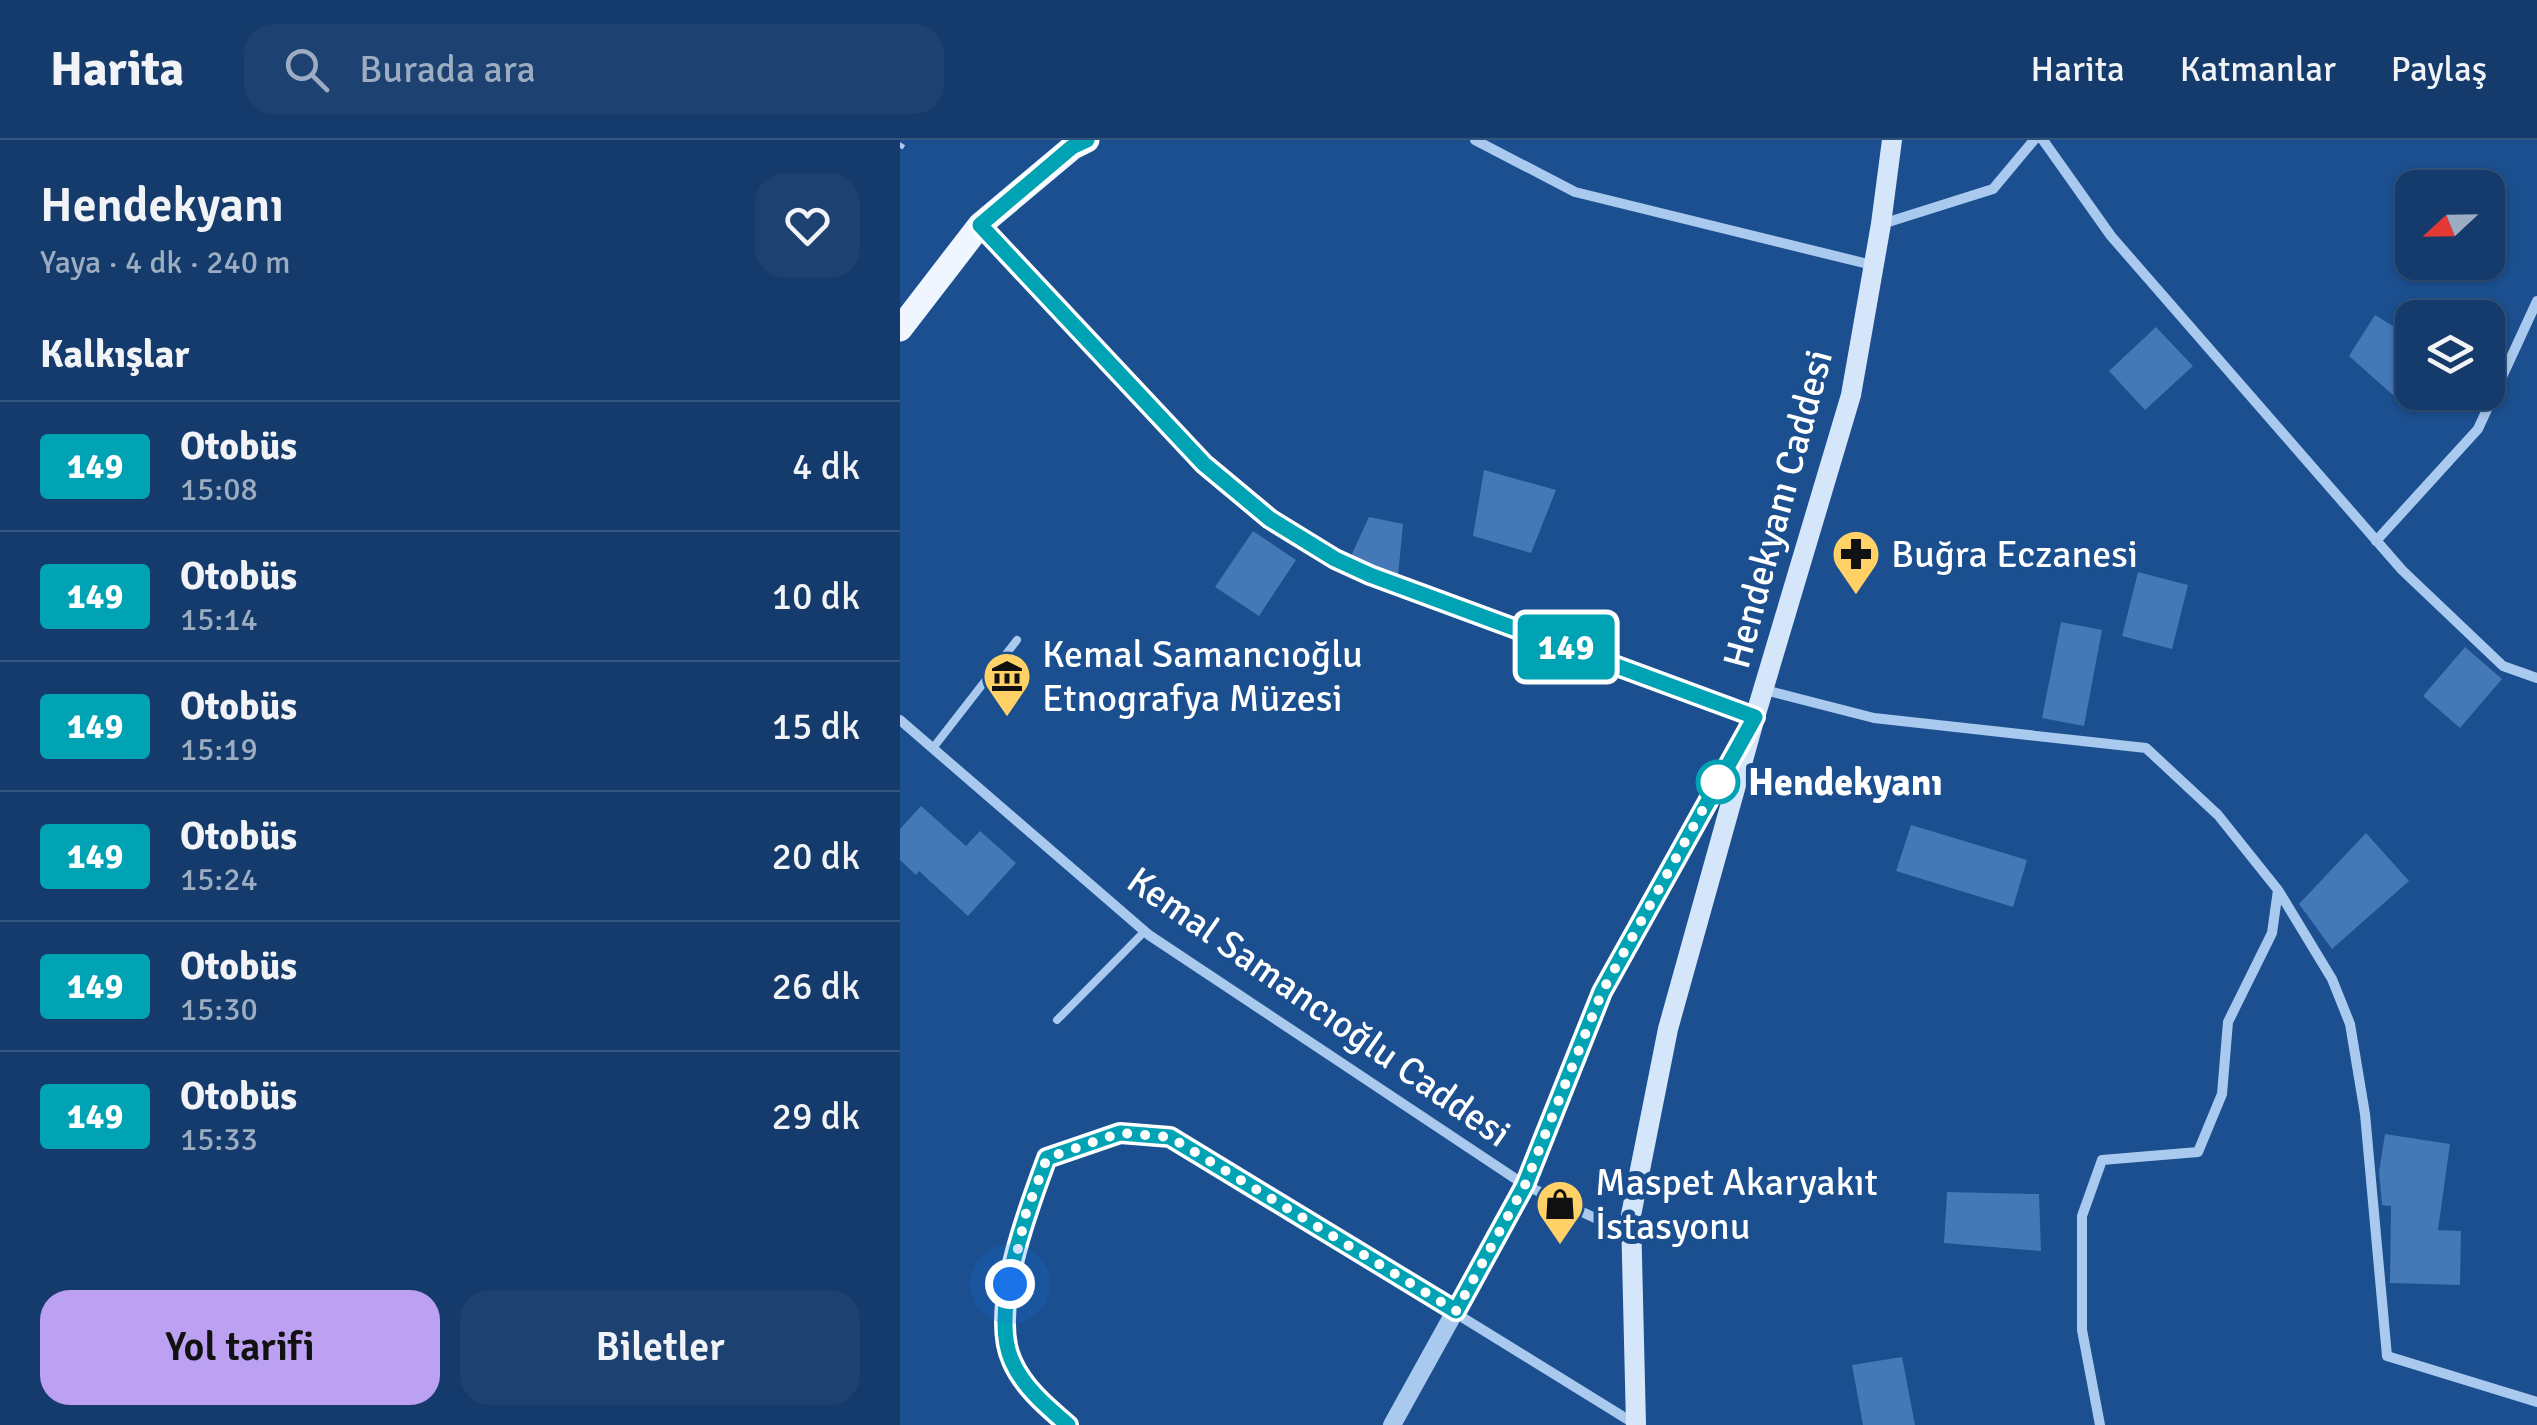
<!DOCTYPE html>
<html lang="tr">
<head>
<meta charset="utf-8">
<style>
  :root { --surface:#143b6b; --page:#1d4271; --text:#f1f3f6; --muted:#9dadc1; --line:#33557e; --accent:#bca0f2 }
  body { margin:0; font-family:Signika,sans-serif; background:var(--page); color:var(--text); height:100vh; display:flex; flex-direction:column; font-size:38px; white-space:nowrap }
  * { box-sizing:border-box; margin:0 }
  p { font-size:32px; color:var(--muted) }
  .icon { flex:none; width:55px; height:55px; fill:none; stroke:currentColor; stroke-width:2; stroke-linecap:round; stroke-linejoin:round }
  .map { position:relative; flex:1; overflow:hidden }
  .sheet { display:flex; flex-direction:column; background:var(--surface); width:900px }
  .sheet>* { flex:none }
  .badge { padding:0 20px; border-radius:8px; font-size:35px; line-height:65px }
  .needle { width:65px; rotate:248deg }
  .fabs { position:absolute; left:1495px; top:30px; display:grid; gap:20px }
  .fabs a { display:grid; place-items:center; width:110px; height:110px; border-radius:20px; background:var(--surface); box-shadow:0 2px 8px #0004,0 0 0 2px var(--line); font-size:50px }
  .you { position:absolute; width:50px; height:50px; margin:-25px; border:8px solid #fff; border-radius:50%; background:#1a73e8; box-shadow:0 0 0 15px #1a73e833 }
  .map>.badge { position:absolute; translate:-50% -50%; box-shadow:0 0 0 5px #fff }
  h2 { padding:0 40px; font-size:38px; line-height:90px }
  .round { display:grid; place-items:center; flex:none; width:105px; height:105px; border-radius:30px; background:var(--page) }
  .summary { display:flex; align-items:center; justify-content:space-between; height:170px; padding:0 40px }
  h1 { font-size:48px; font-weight:600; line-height:75px }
  .button { display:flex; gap:20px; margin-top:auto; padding:20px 40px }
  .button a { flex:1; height:115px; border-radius:30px; background:var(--accent); color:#111; font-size:40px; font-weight:600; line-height:115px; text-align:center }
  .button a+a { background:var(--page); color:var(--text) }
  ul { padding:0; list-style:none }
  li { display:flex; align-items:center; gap:30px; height:130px; padding:0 40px; border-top:2px solid var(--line) }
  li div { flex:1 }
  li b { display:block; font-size:38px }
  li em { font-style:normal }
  li .badge { min-width:110px; font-weight:700; text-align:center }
  header { display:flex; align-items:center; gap:60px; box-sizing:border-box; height:140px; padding:0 50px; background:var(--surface); border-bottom:2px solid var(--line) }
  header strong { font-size:48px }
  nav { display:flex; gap:55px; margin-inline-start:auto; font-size:35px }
  .search { width:700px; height:90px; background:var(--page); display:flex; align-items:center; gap:25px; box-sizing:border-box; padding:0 35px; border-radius:30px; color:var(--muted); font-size:38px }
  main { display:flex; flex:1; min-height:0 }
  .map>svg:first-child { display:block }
  .building { fill:#4478b7 }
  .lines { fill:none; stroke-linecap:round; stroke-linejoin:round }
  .path { stroke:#a9c9ee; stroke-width:6; stroke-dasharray:5 8; stroke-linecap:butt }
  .service { stroke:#a9c9ee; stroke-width:8 }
  .minor { stroke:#a9c9ee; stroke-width:10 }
  .tertiary { stroke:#a9c9ee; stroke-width:18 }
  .secondary { stroke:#d6e6fa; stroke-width:20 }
  .primary { stroke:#f0f6ff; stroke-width:25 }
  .line-casing { stroke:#fff; stroke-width:22 }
  .line { stroke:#00a3b4; stroke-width:15 }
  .walk { stroke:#fff; stroke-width:10; stroke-dasharray:0 18 }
  .stop-dot { fill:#fff; stroke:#00a3b4; stroke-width:5 }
  .labels { text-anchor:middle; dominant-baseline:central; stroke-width:10; stroke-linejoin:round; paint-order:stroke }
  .street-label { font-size:38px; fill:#fff; stroke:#1b4f8f }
  .poi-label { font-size:38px; fill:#fff; stroke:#1b4f8f; text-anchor:start }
  .stop-label { font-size:38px; font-weight:bold; fill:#fff; stroke:#1b4f8f; text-anchor:start }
</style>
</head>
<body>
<header>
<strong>Harita</strong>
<div class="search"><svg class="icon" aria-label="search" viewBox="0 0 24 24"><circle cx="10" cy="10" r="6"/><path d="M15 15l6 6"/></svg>Burada ara</div>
<nav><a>Harita</a><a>Katmanlar</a><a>Paylaş</a></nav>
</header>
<main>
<section class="sheet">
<div class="summary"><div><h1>Hendekyanı</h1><p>Yaya · 4 dk · 240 m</p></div><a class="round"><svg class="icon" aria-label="heart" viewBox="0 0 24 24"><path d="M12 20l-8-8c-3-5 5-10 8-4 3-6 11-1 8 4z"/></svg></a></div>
<h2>Kalkışlar</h2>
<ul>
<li><span class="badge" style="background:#00a3b4;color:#fff">149</span><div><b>Otobüs</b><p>15:08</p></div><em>4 dk</em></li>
<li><span class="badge" style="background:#00a3b4;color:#fff">149</span><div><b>Otobüs</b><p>15:14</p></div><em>10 dk</em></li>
<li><span class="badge" style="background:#00a3b4;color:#fff">149</span><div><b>Otobüs</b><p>15:19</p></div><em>15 dk</em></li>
<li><span class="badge" style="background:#00a3b4;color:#fff">149</span><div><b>Otobüs</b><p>15:24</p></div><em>20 dk</em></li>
<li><span class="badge" style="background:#00a3b4;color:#fff">149</span><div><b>Otobüs</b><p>15:30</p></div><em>26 dk</em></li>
<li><span class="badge" style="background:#00a3b4;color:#fff">149</span><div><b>Otobüs</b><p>15:33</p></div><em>29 dk</em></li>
</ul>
<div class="button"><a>Yol tarifi</a><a>Biletler</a></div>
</section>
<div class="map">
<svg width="1637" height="1285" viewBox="0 0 1637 1285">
  <rect width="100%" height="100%" fill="#1b4f8f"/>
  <!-- building -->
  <path class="building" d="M1475,175l37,23v74l-63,-56z
    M1256,187l37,39 -48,44 -36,-39z
    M584,330l72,20 -25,63 -58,-17z
    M469,377l34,7 -5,52 -47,-20z
    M353,391l43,29 -37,56 -44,-29z
    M1238,432l50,13 -16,64 -50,-13z
    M1161,482l41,8 -18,96 -42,-8z
    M1565,507l37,32 -42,49 -37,-32z
    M21,666l45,40 14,-15 36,32 -48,53 -49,-45 -3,4 -16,-15v-31z
    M1011,685l116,35 -14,47 -117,-36z
    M1466,693l43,48 -77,68 -33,-45z
    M1485,994l65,10 -12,86 23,1 -1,54 -70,-2 1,-77 -9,-1 -3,-33z
    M1047,1052l92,2 2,57 -97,-8z
    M1002,1217l13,68h-52l-11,-60z"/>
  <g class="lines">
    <!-- path -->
    <path class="path" d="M0,8l5,-8"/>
    <!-- service -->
    <path class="service" d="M33,608l84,-108
      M157,880l88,-89"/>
    <!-- minor -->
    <path class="minor" d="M575,0l100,52 297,73
      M1143,0l68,96 291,334 101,96 34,12
      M982,84l111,-35 41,-49
      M80,85l224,239 66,55 65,40 34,16 386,142
      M1476,401l102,-112 59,-128
      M865,550l109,28 272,30 72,67 60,75 -6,43 -44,89 -6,72 -24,58 -96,8 -20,56v114l18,95
      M0,580l249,215 376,250 106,50
      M1378,750l54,89 18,45 15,90 22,242 150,46
      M168,1285c-21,-18 -45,-38 -56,-64 -23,-50 16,-152 35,-203l72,-25 51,4 465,287"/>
    <!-- tertiary -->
    <path class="tertiary" d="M492,1285l133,-240 77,-193 143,-257"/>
    <!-- secondary -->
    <path class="secondary" d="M736,1285l-5,-210 37,-186 87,-312 96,-322 30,-171 11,-84"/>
    <!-- primary -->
    <path class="primary" d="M0,189l80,-104 93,-78 14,-7"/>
  </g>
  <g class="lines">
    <!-- line casing -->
    <g class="line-casing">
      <path id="line" d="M168,1285c-21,-18 -45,-38 -56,-64 -23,-50 16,-152 35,-203l73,-25 50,4 286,174 69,-126 77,-193 153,-275 -385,-142 -35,-16 -65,-40 -66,-55 -224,-239 92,-78 15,-7"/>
    </g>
    <!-- line -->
    <use href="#line" class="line"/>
    <!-- walk -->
    <path class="walk" d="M110,1144l16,-71 21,-55 73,-25 50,4 286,174 69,-126 77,-193 116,-210"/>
  </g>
  <!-- icons -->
  <defs>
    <g id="pharmacy-pin" transform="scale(2.5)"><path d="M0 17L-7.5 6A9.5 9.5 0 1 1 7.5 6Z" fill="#ffd166" stroke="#1b4f8f"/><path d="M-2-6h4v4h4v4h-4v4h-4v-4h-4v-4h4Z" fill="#111"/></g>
    <g id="museum-pin" transform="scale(2.5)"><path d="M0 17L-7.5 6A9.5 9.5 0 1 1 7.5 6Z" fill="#ffd166" stroke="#1b4f8f"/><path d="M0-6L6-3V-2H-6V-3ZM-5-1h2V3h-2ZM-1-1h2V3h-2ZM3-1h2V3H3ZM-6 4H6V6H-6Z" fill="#111"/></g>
    <g id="shop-pin" transform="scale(2.5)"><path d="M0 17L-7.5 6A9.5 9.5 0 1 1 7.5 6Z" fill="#ffd166" stroke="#1b4f8f"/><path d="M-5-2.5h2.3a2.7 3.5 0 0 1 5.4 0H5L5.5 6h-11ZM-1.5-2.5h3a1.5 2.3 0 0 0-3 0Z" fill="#111"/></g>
  </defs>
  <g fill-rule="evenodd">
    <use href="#pharmacy-pin" x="956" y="414"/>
    <use href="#museum-pin" x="107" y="536"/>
    <use href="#shop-pin" x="660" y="1064"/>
  </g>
  <!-- markers -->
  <circle class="stop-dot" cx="818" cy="642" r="20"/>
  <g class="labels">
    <!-- street labels -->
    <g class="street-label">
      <text transform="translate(878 369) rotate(-75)">Hendekyanı Caddesi</text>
      <text transform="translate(419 867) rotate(35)">Kemal Samancıoğlu Caddesi</text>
    </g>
    <!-- poi labels -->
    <g class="poi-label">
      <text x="991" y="414">Buğra Eczanesi</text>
      <text x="142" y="514">Kemal Samancıoğlu<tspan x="142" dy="44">Etnografya Müzesi</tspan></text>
      <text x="695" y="1042">Maspet Akaryakıt<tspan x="695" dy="44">İstasyonu</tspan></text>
    </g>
    <!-- stop labels -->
    <g class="stop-label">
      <text x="848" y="642">Hendekyanı</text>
    </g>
  </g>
</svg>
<div class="fabs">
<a><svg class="needle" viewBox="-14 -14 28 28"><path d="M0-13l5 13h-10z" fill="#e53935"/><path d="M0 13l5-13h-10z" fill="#9dadc1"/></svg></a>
<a><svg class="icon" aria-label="layers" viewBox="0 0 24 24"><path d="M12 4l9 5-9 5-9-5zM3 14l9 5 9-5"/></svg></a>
</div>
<div class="you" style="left:110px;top:1144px"></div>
<b class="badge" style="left:666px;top:507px;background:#00a3b4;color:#fff">149</b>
</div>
</main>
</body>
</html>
